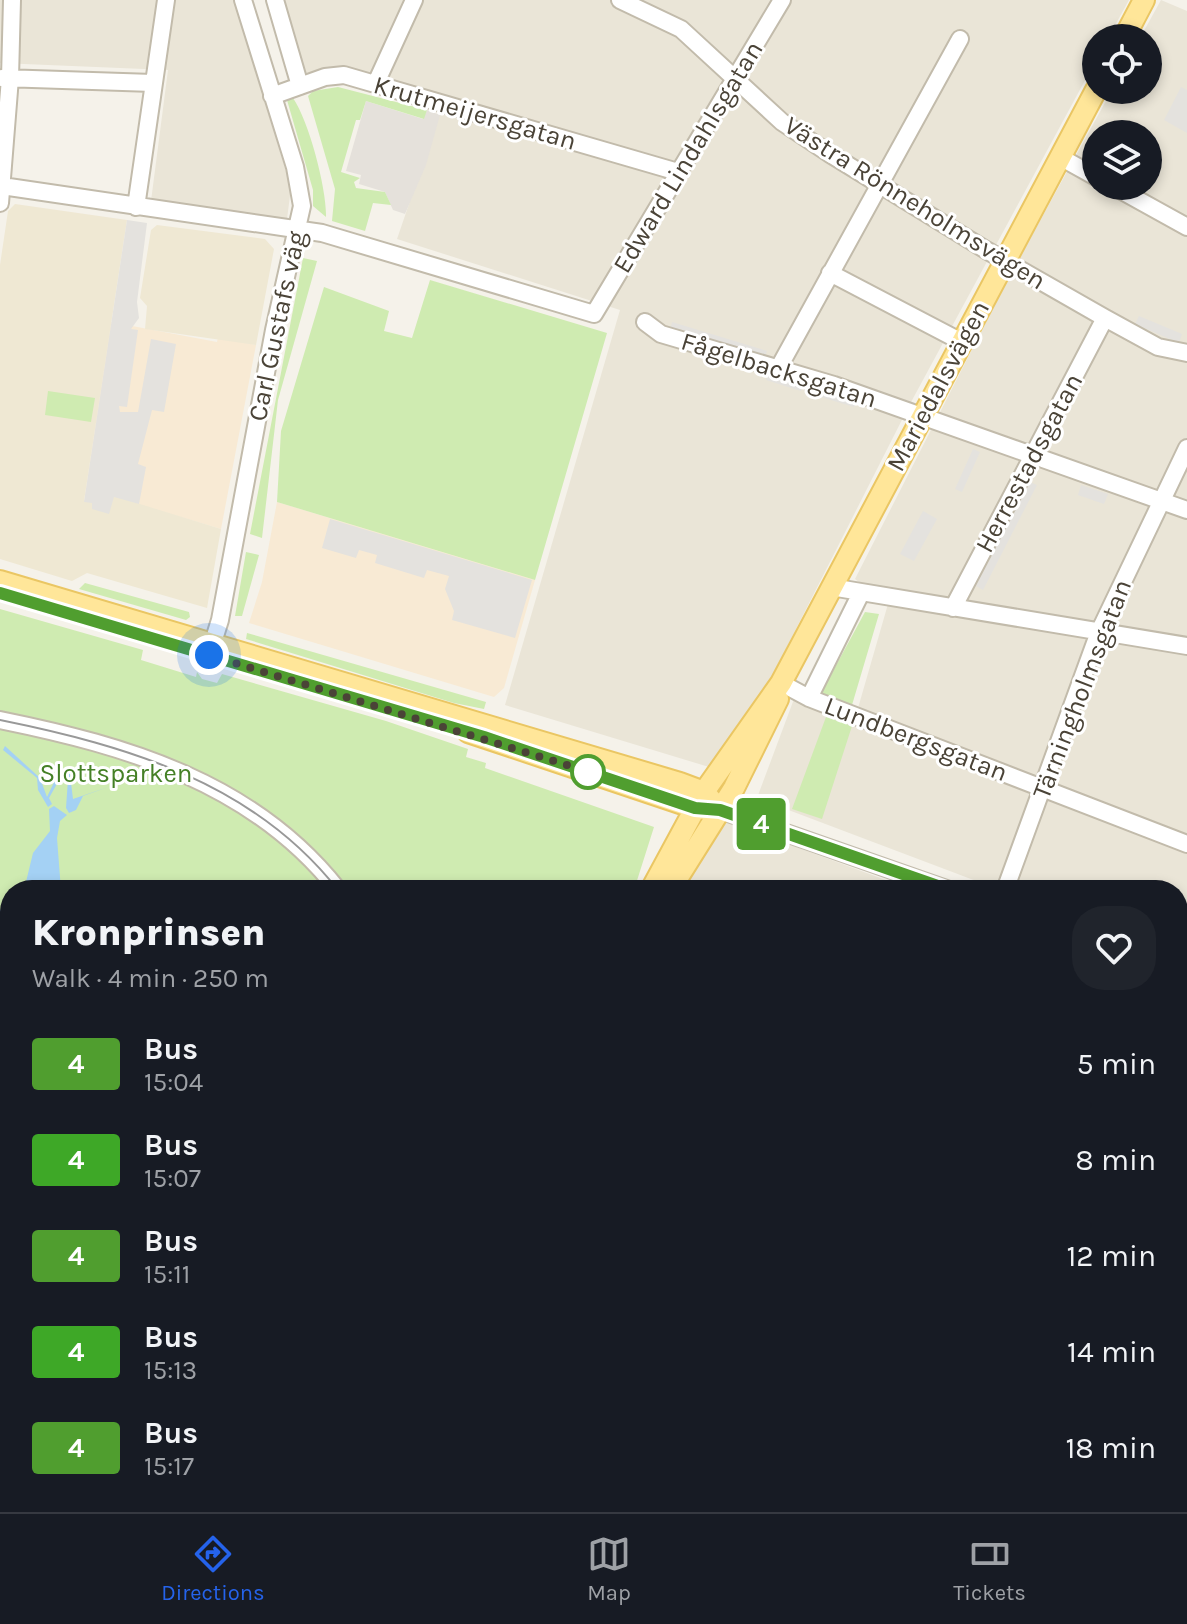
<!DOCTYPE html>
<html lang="en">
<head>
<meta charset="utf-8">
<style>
  :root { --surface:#171b24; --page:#20242c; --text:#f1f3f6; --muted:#9ea1a6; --line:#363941; --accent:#2563eb }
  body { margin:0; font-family:Karla,sans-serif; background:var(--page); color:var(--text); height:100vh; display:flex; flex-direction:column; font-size:30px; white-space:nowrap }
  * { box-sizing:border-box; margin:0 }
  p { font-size:26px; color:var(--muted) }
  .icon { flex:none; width:44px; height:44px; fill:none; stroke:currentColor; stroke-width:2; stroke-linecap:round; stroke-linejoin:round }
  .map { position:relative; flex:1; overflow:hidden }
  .details { position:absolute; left:0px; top:880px; width:1188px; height:632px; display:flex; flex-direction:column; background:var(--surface); border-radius:32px 32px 0 0; box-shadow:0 4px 12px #0003 }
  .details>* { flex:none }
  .badge { padding:0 16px; border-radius:6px; font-size:28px; line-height:52px }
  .tools { position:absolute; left:1082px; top:24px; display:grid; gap:16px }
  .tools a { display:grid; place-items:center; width:80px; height:80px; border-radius:50%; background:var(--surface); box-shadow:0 4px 12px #0003; font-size:40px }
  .you { position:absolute; width:40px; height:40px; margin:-20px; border:6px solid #fff; border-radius:50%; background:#1a73e8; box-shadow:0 0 0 12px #1a73e833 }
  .map>.badge { position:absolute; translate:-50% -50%; box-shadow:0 0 0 4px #fff }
  .round { display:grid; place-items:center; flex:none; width:84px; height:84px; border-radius:32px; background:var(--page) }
  .summary { display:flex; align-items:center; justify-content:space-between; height:136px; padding:0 32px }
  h1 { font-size:38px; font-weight:800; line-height:60px }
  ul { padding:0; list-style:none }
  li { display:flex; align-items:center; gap:24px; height:96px; padding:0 32px }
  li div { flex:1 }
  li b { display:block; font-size:30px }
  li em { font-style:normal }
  li .badge { min-width:88px; font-weight:700; text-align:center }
  .tabs { display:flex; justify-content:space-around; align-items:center; height:112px; border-top:2px solid var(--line); background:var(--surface); font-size:22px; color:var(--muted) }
  .tabs a { display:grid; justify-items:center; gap:4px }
  .tabs .selected { color:var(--accent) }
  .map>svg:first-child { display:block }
  .residential { fill:#eae5d7; fill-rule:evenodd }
  .commercial { fill:#f8ead4 }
  .industrial { fill:#e5e1db }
  .education { fill:#efe8d3 }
  .green { fill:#cfebb1 }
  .parking { fill:#e4e2de }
  .water { fill:#a4d1f4 }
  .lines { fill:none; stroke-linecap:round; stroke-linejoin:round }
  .minor-casing { stroke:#c2bbab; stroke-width:20 }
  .major-casing { stroke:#eac663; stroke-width:24 }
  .minor { stroke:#fff; stroke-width:16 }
  .major { stroke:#ffe699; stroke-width:20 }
  .tram { stroke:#999; stroke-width:2 }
  .line-casing { stroke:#fff; stroke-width:18 }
  .line { stroke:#509e2f; stroke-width:12 }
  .walk { stroke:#4a4337; stroke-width:8; stroke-dasharray:0 14.4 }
  .stop-dot { fill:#fff; stroke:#509e2f; stroke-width:4 }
  .labels { text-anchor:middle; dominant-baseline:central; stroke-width:6; stroke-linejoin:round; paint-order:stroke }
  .street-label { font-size:26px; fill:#4a4337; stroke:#fff }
  .park-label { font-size:26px; fill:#458026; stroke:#fff }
</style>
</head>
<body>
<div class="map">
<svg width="1187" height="1512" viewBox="0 0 1187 1512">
  <rect width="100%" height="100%" fill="#f5f2ea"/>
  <!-- residential -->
  <path class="residential" d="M0,0h234l57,188 -4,31 -136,-18 17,-131 -168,-7z
    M282,0h847l-21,38h-12v22l-186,344 -151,298 -50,65 -204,-62 115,-395 -223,-71 49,-143 -89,-26 -55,3z
    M1161,0l26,11v949l-9,-3v-67h-178l-243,-92 37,-99 60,23 34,-118 -33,-25 154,-302 103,-187h36v-52h-8zM1096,134h52v52h-52z
    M720,819l193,71h-235z
    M1178,991l9,3v518h-691l2,-10h680z"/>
  <!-- commercial -->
  <path class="commercial" d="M111,322l106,20 1,-5 38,8 -35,184 -107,-32 -30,5z
    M277,502l258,78 -31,108 -10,9 -245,-74 13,-41z"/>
  <!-- industrial -->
  <path class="industrial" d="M366,101l57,18 4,-9 13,5 -14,50 -21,49 -12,-4 -8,-18 -26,-8 2,-9 -15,-4z"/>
  <!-- education -->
  <path class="education" d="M15,204l112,16 -43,281 30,-5 107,33 -14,79 -120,-35 -15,8 -72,-22v-294l8,-54z
    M157,225l108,14 9,10 -18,96 -111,-16 2,-23 -7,-8 11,-68z
    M1178,1125l9,3v174l-9,1z
    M385,1502h73l-3,10h-69z"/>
  <!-- green -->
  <path class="green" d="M338,87l89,23 -3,9 -58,-18 -6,19h-4l-15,52 19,6 -6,4 2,6 29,4 6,13 -18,-2 -8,28 -33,-10 3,-32 -27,-93 5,-5z
    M293,98c16,23 34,92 33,119l-13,-11v-16l-26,-90z
    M303,258l14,3 -39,139 -16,138 -12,-4z
    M430,280l177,53 -72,247 -258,-78 4,-71 43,-144 65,24 -5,20 28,7z
    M48,391l47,7 -4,24 -46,-7z
    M246,552l13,3 -17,61h-7z
    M85,583l104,29 1,5 -4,3 -107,-31z
    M0,609l143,41 -2,10 55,17 1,-5 5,7 15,4 5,-9 164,47 82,28 -2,8 20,6 -1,5 169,59 -20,63h-624v356l-10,1z
    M865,612l14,2 -27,91 -31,-12z
    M247,633l239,69 -2,7 -30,-6 -208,-64z
    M826,717l26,9 -30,93 -30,-10z
    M10,1285v217h198l7,10h-215v-226z
    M257,1502h128l1,10h-121z"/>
  <!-- parking -->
  <path class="parking" d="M1181,87l6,3v43l-23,-13z
    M127,220l20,3 -10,79 2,16 -8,11 7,1 -11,77 -8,-1 1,6h18l13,-73 25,5 -12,68 -12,-2 -14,54 8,3 -7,37 -25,-7 -5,17 -17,-5v-6l-8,-1z
    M1139,316l43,18 -3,9 -44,-19z
    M672,322l95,29 -3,8 -94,-29z
    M769,372l88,27 -3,8 -33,-10 2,-7 -20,-6 -2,7 -35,-11z
    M973,449l7,3 -18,40 -7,-3z
    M1030,482l7,3 -54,105 -7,-4z
    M1081,485l27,9 -4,10 -26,-9z
    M923,511l14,8 -23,42 -14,-7z
    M330,519l202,61 -17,58 -63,-18 2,-9 -9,-22 4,-13 -22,-6 -3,8 -49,-15 2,-8 -18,-5 -3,8 -34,-10z"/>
  <!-- water -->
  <path class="water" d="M5,746l35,32 7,19 9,-19 13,-11 4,32 38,-13 -28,10 -7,14 -7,3 -3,-5 2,-29 -6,-4 -13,23 3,6 -4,3 -10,-17 -1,-12 -34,-28z
    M54,806l13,9 -7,6 -3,17 4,52h-37l9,-37 17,-22 -1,-22z
    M10,904v90l-10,-22v-62z
    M10,1011v89c0,-13 -7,-20 -10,-31 0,-20 3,-40 10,-58z
    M10,1251v34l-10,1v-33z
    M0,1433l10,12v34l-6,33h-4z
    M209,1502h44l7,10h-45z"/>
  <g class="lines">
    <!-- minor casing -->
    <g class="minor-casing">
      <path id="minor" d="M275,0l25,86
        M620,0l61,29 101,93 48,32 156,96 119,68 53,29 29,6
        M2,78l151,5
        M376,83l38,-83
        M272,96l53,-19 19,-2 334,97
        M1060,157l36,20
        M2,186l320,47 272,81 188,-314
        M1113,186l74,41
        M0,203l10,-125 2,-78
        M136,207l30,-207
        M830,273l130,68
        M645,322l16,12 173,51 353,125
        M778,369l182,-330
        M831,587l356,59
        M953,608l152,-290
        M209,655l11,-35 54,-290 28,-124 -7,-39 -52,-167
        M781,683l28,15 378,146
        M809,698l52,-105
        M0,720c128,26 254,63 338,170
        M720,810l229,80
        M1005,890l94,-258 88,-184
        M1178,998l9,-48
        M1178,1114l9,3
        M1178,1316l9,-2
        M328,1502l7,10
        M906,1512l3,-10
        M1106,1512l81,-10"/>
    </g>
    <!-- major casing -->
    <g class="major-casing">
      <path id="major" d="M1124,38l20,-38
        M0,581l680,202 24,9 16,18
        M468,732l227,76 12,1
        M651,890l53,-98 77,-109 315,-593
        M670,890l64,-102 44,-89
        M470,1512l3,-10"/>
    </g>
    <!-- minor -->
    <use href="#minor" class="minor"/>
    <!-- major -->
    <use href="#major" class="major"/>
    <!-- tram -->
    <path class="tram" d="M0,720c128,26 254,63 338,170
      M328,1502l7,10"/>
  </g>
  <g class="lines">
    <!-- line casing -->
    <g class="line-casing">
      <path id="line" d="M0,593l484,144 211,71 25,2 229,80"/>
    </g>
    <!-- line -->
    <use href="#line" class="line"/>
    <!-- walk -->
    <path class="walk" d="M209,655l384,118 -5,-1"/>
  </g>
  <!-- markers -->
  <circle class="stop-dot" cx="588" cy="772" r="16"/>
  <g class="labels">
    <!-- street labels -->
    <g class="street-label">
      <text transform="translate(475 113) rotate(16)">Krutmeijersgatan</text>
      <text transform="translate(688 157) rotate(-59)">Edward Lindahlsgatan</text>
      <text transform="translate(915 203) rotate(32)">Västra Rönneholmsvägen</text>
      <text transform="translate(277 326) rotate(-78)">Carl Gustafs väg</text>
      <text transform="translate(779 370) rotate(17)">Fågelbacksgatan</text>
      <text transform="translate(938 386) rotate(-62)">Mariedalsvägen</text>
      <text transform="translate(1029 463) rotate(-62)">Herrestadsgatan</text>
      <text transform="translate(1082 689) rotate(-69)">Tärningholmsgatan</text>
      <text transform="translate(916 739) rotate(21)">Lundbergsgatan</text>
    </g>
    <!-- park labels -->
    <g class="park-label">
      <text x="116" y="773">Slottsparken</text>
    </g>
  </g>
</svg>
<div class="tools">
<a><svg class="icon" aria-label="locate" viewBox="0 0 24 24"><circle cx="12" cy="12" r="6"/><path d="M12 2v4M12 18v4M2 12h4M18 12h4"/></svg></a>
<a><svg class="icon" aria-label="layers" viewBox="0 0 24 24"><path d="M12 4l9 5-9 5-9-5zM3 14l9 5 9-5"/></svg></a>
</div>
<div class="you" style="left:209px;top:655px"></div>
<b class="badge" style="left:761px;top:824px;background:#509e2f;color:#fff">4</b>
<section class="details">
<div class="summary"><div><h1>Kronprinsen</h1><p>Walk · 4 min · 250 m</p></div><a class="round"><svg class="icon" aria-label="heart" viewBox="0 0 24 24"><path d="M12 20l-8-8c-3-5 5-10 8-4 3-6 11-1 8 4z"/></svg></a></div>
<ul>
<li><span class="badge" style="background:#509e2f;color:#fff">4</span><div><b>Bus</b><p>15:04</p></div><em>5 min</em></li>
<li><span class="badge" style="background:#3ea827;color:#fff">4</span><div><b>Bus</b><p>15:07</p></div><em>8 min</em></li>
<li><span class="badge" style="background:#509e2f;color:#fff">4</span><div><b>Bus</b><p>15:11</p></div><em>12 min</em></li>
<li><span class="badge" style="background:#3ea827;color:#fff">4</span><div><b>Bus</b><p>15:13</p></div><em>14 min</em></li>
<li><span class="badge" style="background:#509e2f;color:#fff">4</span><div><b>Bus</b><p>15:17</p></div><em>18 min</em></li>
</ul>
</section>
</div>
<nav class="tabs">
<a class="selected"><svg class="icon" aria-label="directions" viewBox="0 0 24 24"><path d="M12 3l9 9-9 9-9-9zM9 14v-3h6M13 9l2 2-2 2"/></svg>Directions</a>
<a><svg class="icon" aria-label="map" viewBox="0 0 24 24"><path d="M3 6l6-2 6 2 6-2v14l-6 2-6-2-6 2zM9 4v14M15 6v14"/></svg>Map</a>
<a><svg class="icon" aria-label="tickets" viewBox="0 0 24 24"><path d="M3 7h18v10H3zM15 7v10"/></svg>Tickets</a>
</nav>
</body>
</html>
